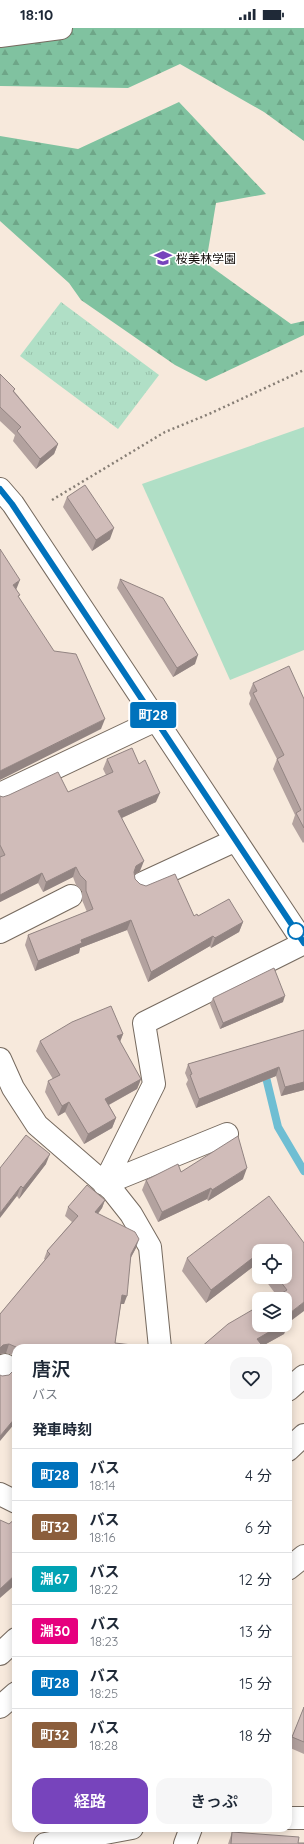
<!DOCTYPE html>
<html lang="ja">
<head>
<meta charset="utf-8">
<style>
  :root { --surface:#fff; --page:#f6f6f7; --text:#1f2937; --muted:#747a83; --line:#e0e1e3; --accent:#7744bc }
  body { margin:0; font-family:Quicksand,"Noto Sans JP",sans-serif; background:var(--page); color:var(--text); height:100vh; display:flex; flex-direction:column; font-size:15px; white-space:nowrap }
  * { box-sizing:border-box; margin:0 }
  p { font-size:13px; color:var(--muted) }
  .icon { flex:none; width:22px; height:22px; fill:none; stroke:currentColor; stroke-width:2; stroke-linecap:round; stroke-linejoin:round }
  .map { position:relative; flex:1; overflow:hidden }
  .details { position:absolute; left:12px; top:1316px; width:280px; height:488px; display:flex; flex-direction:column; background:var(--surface); border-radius:12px; box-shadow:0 2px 10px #0003 }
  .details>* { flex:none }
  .badge { padding:0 8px; border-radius:3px; font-size:14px; line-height:26px }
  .tools { position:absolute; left:252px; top:1216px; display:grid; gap:8px }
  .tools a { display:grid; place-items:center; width:40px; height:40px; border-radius:8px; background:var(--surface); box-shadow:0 2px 10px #0003; font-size:20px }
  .map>.badge { position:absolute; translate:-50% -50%; box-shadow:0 0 0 2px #fff }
  h2 { padding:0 20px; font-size:15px; line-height:36px }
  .round { display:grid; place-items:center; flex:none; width:42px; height:42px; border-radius:12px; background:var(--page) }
  .headline { display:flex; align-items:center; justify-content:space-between; height:68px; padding:0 20px }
  h1 { font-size:19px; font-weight:600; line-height:30px }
  .primary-button { display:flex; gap:8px; margin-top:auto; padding:8px 20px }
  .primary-button a { flex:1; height:46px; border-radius:12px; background:var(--accent); color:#fff; font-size:16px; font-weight:600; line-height:46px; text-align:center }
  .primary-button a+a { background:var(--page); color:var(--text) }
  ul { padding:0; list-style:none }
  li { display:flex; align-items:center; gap:12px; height:52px; padding:0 20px; border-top:1px solid var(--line) }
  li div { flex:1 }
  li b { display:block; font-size:15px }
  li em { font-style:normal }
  li .badge { min-width:44px; font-weight:700; text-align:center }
  .status { display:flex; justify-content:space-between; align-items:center; height:28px; padding:0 20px; background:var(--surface); direction:ltr }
  .status svg { height:11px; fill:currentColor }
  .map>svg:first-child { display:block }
  .grass { fill:url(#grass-tufts) }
  .forest { fill:url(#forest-firs) }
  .garden { fill:#b0dfc6 }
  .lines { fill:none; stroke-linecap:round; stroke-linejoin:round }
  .stream { stroke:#6fbed3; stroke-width:8 }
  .minor-casing { stroke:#766a5f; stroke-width:24 }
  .major-casing { stroke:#766a5f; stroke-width:24 }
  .path { stroke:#877e75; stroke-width:2.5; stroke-dasharray:2 3; stroke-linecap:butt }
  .minor { stroke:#fff; stroke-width:22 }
  .major { stroke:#fff; stroke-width:22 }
  .wall { fill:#b3a29f }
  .shaded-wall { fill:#928482 }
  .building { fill:#d0bcb9; stroke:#928482 }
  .line-casing { stroke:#fff; stroke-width:9 }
  .line { stroke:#0072bc; stroke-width:6 }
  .stop-dot { fill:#fff; stroke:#0072bc; stroke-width:2 }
  .labels { text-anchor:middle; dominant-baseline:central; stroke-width:3; stroke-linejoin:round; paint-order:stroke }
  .poi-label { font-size:12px; fill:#110c08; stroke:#fff; text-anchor:start }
</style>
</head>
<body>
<div class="status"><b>18:10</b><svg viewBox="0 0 49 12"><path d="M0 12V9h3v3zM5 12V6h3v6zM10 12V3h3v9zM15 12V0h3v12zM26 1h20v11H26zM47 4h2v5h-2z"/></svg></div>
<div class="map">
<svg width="304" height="1816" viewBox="0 0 304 1816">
  <defs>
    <pattern id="grass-tufts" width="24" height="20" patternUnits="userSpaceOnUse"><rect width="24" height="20" fill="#b0dfc6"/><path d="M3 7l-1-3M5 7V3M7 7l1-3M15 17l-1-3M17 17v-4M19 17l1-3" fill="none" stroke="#96bea9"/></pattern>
    <pattern id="forest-firs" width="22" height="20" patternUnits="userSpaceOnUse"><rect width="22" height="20" fill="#80c2a0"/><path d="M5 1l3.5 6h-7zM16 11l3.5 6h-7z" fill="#6ea688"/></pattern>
  </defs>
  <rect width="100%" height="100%" fill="#f7e9dc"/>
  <!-- grass -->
  <path class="grass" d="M61,274l98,73 -41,54 -98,-73z"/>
  <!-- forest -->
  <path class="forest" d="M0,0h304v113l-40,-29 -84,-48 -52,24 -128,-2z
    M179,74l87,92 -50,9 -10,60 85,61 13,-3v14l-98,46 -31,-16 -94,-65 -12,-17 -69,-62v-85l78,13z"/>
  <!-- garden -->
  <path class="garden" d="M304,399v223l-74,30 -88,-196z"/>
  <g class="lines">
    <!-- stream -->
    <path class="stream" d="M264,1041l14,58 26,44"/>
    <!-- minor casing -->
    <g class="minor-casing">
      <path id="minor" d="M0,8l61,-8
        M0,461l13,15 291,439
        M0,766l156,-74
        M143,855l93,-43
        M0,904l71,-36
        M0,1031l13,29 24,37 75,65 19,24 19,33 10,101
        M104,1156l50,-100 -10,-61 160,-80
        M104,1156l123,-50
        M0,1344l5,-7
        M0,1466l16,8
        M288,1541l16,-13
        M185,1816l6,-16"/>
    </g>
    <!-- major casing -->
    <g class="major-casing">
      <path id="major" d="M288,1362l16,-14
        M288,1422l16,-15
        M0,1626l16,-15
        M0,1679l16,-14
        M288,1790h16
        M45,1816l87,-16"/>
    </g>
    <!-- path -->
    <path class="path" d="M52,472l113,-68 44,-18 95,-44"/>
    <!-- minor -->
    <use href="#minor" class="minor"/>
    <!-- major -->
    <use href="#major" class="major"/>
  </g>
  <!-- wall -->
  <path class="wall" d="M0,346l15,15 -1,2 44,53 -4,10 -18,15 -23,-28 2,-6 -15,-14z
    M67,469l43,42 -18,12 -29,-44z
    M120,551l75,85 -22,13 -56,-89z
    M253,655l51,16v143l-1,1 -11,-19 3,-9 -22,-46 4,-10 -28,-55 2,-6 -2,-5z
    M107,731l49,43 -34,16 18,53 -5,4v4l5,5 54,32 49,6 -4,10 -28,16 -1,-2 -62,36 -21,-52 -47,18 -1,5 -44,18 -10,-26 3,-10 59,-23 -5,-12v-9l-6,-6 -3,-8 -30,15 -5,-9 -38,19v-106l3,1 65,-5 38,-17 -3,-6z
    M213,970l70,4 -63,27 -10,-25z
    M304,1002v60l-23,6 -5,-20 -80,32 -10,-24 2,-4 -3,-7 3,-9z
    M123,1006l-3,8 21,37 -4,10 -28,16 7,13 -4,10 -28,16 -19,-32 -7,4 -13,-24 3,-11 5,-2 -17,-28 4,-10z
    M46,1136l-27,35 -2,-3 -17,-28z
    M181,1144l62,7 -35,22 -1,-2 -49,23 -16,-32 4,-10z
    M105,1172l-3,8 -4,6 38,34 -5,9 -7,47h-3l-6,39 26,3v2h-125v11l-3,-4 -7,-2 -6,1v-40l45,-54 -1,-1 3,-8 25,-29 -7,-6 3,-9z
    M304,1215l-16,80 -4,11 -22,12 -62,2 77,-52 -14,-19h22l-26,-26v21l-5,-6 -48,37 -24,-32 5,-13z
    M304,1679v47l-16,-7z
    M232,1804l72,12h-76z"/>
  <!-- shaded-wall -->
  <path class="shaded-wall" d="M58,416l-4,10 -18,15 4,-10z
    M114,500l-4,11 -18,12 4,-11z
    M20,552l-4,10 -3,-5z
    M198,627l-3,9 -22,13 4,-9z
    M105,691l-4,10 -101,51v-9z
    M160,765l-4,9 -41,19 3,-10z
    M144,833l-4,10 -7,5 3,-10z
    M76,839l-3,10 -30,15 3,-10z
    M42,845l-4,10 -38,19v-7z
    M131,892l-4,10 -47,18 -1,5 -44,18 3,-10 43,-21z
    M243,894l-4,10 -28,16 4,-10z
    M213,908l-3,10 -62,36 3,-10z
    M285,968l-2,6 -63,27 3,-6z
    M123,1006l-4,10 -2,-8z
    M279,1039l-3,9 -80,32 3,-9z
    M141,1051l-4,10 -36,20 4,-10z
    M304,1054v8l-23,6 4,-9z
    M69,1074l-4,10 -7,4 4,-10z
    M116,1090l-4,10 -28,16 4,-10z
    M50,1126l-4,10 -27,35 4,-11z
    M247,1140l-4,11 -35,22 4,-11z
    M21,1158l-4,10 -17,22v-5z
    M211,1160l-4,11 -49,23 4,-10z
    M105,1172l-3,8 -10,13 3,-9z
    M139,1211l-3,9 -8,15 3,-9z
    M259,1225l-5,13 -48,37 5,-13z
    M122,1267l5,1 -3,8h-5z
    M304,1274v9l-16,12 -4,11 -25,14 -2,-9 24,-14h4v-7l1,-2z
    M9,1316l-3,9 -6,1v-6l3,-3z
    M16,1389v5l-16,19v-5z
    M16,1546v10l-16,14v-9z"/>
  <!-- building -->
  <path class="building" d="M0,346l15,15 -2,2 45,53 -18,15 -23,-28 4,-4 -21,-20z
    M85,457l29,43 -18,12 -29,-43z
    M0,521l20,31 -7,5 7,10 -2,1 36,55 22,3 29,65 -105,52z
    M120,551l43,19 35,57 -21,13z
    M289,638l15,33v129l-8,-15 5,-3 -24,-51 7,-4 -31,-62 4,-2 -4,-8z
    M132,720l7,16 6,-4 15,33 -42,18 26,50 -8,5 -2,6 1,7 5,5 6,2 29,-12 19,42 3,-2 1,2 31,-17 14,23 -28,16 -2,-2 -62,36 -20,-52 -50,20 1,3 -44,18 -10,-26 65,-26 -7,-18v-10l-6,-6 -4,-8 -30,15 -4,-9 -42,22v-38l5,-2 -5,-10v-49l3,1 6,-2 49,-23 10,20 45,-20 -6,-13z
    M274,940l11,28 -62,27 -10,-25z
    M111,978l12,28 -6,2 24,43 -36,20 11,19 -28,16 -19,-32 -7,4 -14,-25 12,-6 -20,-34 32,-19z
    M304,1002v52l-19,5 -6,-20 -80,32 -9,-24 2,-1 -4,-10z
    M26,1107l24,19 -27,34 -2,-2 -21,27v-45z
    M238,1108l9,32 -35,22 -1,-2 -49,24 -16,-32 32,-16 3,8z
    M87,1157l18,15 -10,12 40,20 4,7 -8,15 -4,42 -5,-1 -7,48 26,3 -2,2h-122l-1,-1 -7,-3 -6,1 -3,3v-34l50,-60 -3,-3 31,-35 -10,-9z
    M269,1168l35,47v59l-18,14 3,5 -4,2v-24h-13l15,-9 -10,-13h8v-26h-26v2l-48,37 -24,-32z
    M259,1278v19h22l-24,14 7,9h-64l28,-24z
    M16,1338v51l-16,19v-61l2,1 7,-1 4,-4z
    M16,1490v56l-16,15v-69l9,4z
    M304,1679v35l-12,-5z
    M232,1804l67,5 -1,6h6v1h-73z"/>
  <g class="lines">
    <!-- line casing -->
    <g class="line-casing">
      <path id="line" d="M0,461l12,15 292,439"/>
    </g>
    <!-- line -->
    <use href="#line" class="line"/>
  </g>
  <!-- icons -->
  <defs>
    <g id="university-bare" transform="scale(1.38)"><path d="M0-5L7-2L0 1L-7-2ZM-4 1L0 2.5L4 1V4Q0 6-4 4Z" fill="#7744bc" stroke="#fff" stroke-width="2.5" paint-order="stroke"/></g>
  </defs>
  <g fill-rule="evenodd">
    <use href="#university-bare" x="163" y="230"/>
  </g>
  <!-- markers -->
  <circle class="stop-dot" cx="296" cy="903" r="8"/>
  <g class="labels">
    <!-- poi labels -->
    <g class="poi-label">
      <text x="176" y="230">桜美林学園</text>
    </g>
  </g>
</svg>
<div class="tools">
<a><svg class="icon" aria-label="locate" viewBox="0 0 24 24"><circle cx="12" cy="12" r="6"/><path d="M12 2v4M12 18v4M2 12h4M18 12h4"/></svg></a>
<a><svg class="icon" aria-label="layers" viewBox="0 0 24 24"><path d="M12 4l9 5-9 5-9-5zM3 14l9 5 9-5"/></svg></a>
</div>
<b class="badge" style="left:153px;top:687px;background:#0072bc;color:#fff">町28</b>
<section class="details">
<div class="headline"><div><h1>唐沢</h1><p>バス</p></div><a class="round"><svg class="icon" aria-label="heart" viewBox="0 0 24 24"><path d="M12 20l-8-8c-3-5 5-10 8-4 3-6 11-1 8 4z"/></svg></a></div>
<h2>発車時刻</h2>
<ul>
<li><span class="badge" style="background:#0072bc;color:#fff">町28</span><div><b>バス</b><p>18:14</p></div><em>4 分</em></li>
<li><span class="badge" style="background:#8b5e3c;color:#fff">町32</span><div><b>バス</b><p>18:16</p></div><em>6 分</em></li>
<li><span class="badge" style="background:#00a3b4;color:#fff">淵67</span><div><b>バス</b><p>18:22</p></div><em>12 分</em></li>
<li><span class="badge" style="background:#e6007e;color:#fff">淵30</span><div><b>バス</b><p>18:23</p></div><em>13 分</em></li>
<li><span class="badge" style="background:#0072bc;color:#fff">町28</span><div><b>バス</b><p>18:25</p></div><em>15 分</em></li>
<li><span class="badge" style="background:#8b5e3c;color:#fff">町32</span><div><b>バス</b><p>18:28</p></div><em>18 分</em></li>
</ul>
<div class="primary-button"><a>経路</a><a>きっぷ</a></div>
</section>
</div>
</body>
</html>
